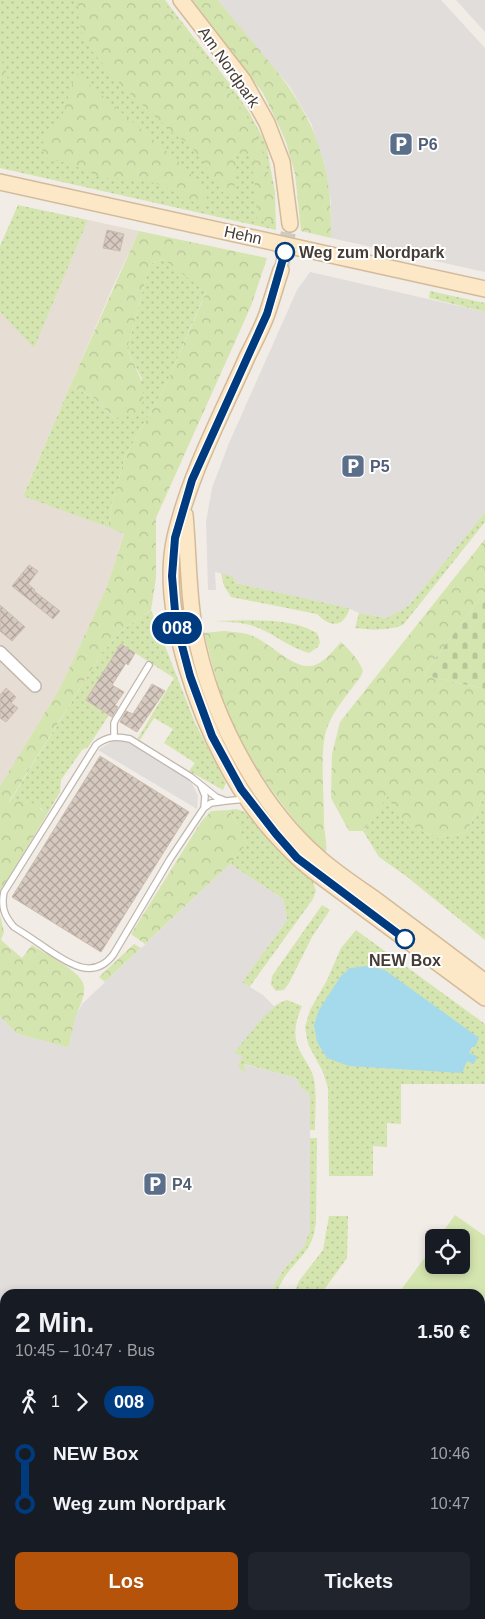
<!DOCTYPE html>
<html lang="de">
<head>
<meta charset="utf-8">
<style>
  :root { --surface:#171b24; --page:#20242c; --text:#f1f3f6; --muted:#9ea1a6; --accent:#b45309 }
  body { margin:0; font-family:Helvetica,sans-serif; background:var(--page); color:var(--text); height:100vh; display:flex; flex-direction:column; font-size:19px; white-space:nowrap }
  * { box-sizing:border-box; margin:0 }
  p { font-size:16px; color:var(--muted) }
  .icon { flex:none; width:28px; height:28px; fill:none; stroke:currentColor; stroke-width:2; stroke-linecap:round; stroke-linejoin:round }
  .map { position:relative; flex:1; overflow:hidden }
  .panel { position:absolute; left:0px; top:1289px; width:485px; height:331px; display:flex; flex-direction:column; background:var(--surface); border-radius:15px 15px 0 0; box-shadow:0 2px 8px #0003 }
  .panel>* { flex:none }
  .badge { padding:0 10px; border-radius:16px; font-size:18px; line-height:32px }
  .controls { position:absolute; left:425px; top:1229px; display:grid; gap:10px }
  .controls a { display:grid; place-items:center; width:45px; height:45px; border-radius:8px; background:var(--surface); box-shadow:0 2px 8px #0003; font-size:25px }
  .map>.badge { position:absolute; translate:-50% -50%; box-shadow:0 0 0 2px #fff }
  .legs { display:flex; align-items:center; gap:8px; height:55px; padding:0 15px; font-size:16px }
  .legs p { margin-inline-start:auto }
  .summary { display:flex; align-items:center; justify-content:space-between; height:85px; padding:0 15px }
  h1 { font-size:28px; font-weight:700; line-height:38px }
  .cta { display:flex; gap:10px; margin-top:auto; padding:10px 15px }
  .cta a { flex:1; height:58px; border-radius:8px; background:var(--accent); color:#fff; font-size:20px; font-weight:700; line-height:58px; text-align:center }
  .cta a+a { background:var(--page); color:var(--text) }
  ul { padding:0 15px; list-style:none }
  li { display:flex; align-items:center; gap:18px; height:50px; font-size:19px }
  li i { display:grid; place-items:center; width:8px; height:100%; margin:0 6px; background:currentColor }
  li i::after { content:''; width:12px; height:12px; margin:-6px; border:4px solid; border-radius:50%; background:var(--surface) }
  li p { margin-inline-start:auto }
  li:first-child i { background:linear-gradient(#0000 50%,currentColor 0) }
  li:last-child i { background:linear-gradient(currentColor 50%,#0000 0) }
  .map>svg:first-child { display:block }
  .residential { fill:#e6ddd4 }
  .grass { fill:url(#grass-dots) }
  .forest { fill:url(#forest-crowns) }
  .cemetery { fill:url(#cemetery-stones) }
  .garden { fill:#d5e5b0 }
  .parking { fill:#e0dddb }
  .water { fill:#a4daec }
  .building { fill:url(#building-cross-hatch); stroke:#cdbdaf }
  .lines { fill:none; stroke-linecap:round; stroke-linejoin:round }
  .secondary-tunnel { stroke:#cfc9c3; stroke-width:15; stroke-dasharray:15 8; stroke-linecap:butt }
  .lane-casing { stroke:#c0b6ac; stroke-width:8 }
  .street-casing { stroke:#c0b6ac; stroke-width:14 }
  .secondary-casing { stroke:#d3bb9a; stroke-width:18 }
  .lane { stroke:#fff; stroke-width:5.5 }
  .street { stroke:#fff; stroke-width:11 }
  .secondary { stroke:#fce7c6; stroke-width:15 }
  .line-1-casing { stroke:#fff; stroke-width:11 }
  .line-1 { stroke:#003b80; stroke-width:8 }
  .stop-1-dot { fill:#fff; stroke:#003b80; stroke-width:2.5 }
  .labels { text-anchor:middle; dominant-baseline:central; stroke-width:4; stroke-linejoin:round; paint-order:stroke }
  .street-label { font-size:16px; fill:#443c35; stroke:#fff }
  .service-label { font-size:16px; font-weight:bold; fill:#4e5e75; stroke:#fff; text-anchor:start }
  .stop-label { font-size:16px; font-weight:bold; fill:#443c35; stroke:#fff; text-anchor:start }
</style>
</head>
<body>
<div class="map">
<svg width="485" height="1619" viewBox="0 0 485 1619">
  <defs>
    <pattern id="grass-dots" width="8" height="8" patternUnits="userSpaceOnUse" patternTransform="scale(1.25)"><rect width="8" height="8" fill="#d5e5b0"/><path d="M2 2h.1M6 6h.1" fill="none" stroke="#b8c598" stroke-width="1.8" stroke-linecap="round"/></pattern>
    <pattern id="forest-crowns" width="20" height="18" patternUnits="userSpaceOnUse" patternTransform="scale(1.25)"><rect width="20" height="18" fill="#d5e5b0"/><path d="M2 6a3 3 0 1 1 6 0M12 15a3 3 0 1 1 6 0" fill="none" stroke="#b8c598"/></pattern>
    <pattern id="cemetery-stones" width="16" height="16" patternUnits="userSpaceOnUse" patternTransform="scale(1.25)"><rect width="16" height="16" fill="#d5e5b0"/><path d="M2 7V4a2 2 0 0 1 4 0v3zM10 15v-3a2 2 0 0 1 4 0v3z" fill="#b8c598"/></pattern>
    <pattern id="building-cross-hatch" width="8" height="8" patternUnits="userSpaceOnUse" patternTransform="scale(1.25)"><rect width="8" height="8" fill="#d6c9bf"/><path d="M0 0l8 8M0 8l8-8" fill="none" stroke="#afa49c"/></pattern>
  </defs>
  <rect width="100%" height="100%" fill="#f2ece6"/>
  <!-- residential -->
  <path class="residential" d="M88,220l51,11 -28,60 -88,204 101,38 -18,56 -46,99 -60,98v-474l34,35z"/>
  <!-- grass -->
  <path class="grass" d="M0,0h165l68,88 17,26 16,30 9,48 1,38 -276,-62z
    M18,205l70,15 -54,128 -34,-36v-66z
    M163,259l43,32 -39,92 -42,74 -12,42 -5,28 -85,-31 47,-110 23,11 21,21 28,-39 -15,-30 23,-85z
    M430,291l55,12v9l-56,-14z
    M485,512v10l-82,103c-15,6 -33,5 -48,3l4,-15 28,5c7,-6 15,-7 22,-13z
    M221,573l12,3 3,7 114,25c-7,20 -19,20 -33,6l-86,-17 -7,-11z
    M151,610l44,113 31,60 -3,7 -34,-19 6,-8 -31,-20 9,-14 -19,-11 -14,22 -2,-2 36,-60 -53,-34 -35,56 23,15 -21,32 -6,3 -21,30 -1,12 -14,24 -5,-8 -32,-5 92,-149 20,-23z
    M213,621c34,0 74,-5 104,12l3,9 -2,5 -9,6c-17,-5 -30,-15 -46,-23 -16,-8 -32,-8 -50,-9z
    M485,794v146l-79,-64 -27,-19 -16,-26 25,-36 16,27 33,16 29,-5z
    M236,809l13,4 63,66 4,12 -3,8 -119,165 -9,-4 102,-140 -4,-21 -53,-35 17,-21 -18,-33z
    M322,905l8,5 -18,27 -23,46 -5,7 -8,1 -5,-6 1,-9z
    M356,930l129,94v60h-84v40l-14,-1v24l-14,-1v30h-44l-1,-88 -5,-16 -15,-28 -3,-17 5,-17 17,-30 14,-32z
    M287,1000l15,6c-5,11 -9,25 -5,38 4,12 14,22 17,35 3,17 1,35 1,51h-5v-32l-2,-5 -7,-5 -5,-10 -52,-14 3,9 -7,-3 -2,-4 1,-4 -5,-9c14,-18 30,-46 53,-53z
    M310,1138h7l-1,85c-2,8 -2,15 -7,23 -10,17 -27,27 -32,48h-6l4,-11 9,-14 20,-23 6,-17z
    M329,1216h19l-1,42 -26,36h-27l5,-13 24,-31z
    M480,1532l5,4v78l-4,5h-147l-5,-1v-3h151z
    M0,1609l5,2v4h14l13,4h-32z
    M153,1615h40l5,4h-32z"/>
  <!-- forest -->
  <path class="forest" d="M77,0h85l84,115 16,35 12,43v29l-17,-2c0,-23 -2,-44 -9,-66l-13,-1 1,11 -2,29 -4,2 -6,-1 -21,-32 -14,-18 -15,-10 -52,-48 -31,-36 -10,-19z
    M192,0h26c42,51 92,100 107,166 6,24 6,48 6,72l-30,-7 -6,-57 -9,-32 -7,-16 -16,-33z
    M0,57l6,14 2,9h-8z
    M76,73l111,96 18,24 4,10 -7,3 -46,-23 -42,-5h-11l-33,-14 -24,-6 -5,-12 7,-12 13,-15z
    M139,231l128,27 -16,48 -95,212v60l-5,32 -30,21 -20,23 -92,148c17,-1 27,-3 37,14l-46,77v-107l60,-98 46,-99 18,-55 -16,-7 5,-28 12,-42 42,-74 39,-91 -43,-33 -13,5 -23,85c13,27 35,67 -13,69l-21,-21 -23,-11z
    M485,539v53l-62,83 62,14v105l-19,39 -29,5 -33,-16 -16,-26 -25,35h-14l-18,-33 1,-44 8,-32z
    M223,631c10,1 21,1 30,5 17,7 39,32 58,30 11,-1 23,-16 30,-24 9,9 18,17 22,29l-2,5c-12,17 -29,35 -35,55 -6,22 -2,64 -2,88 -1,12 5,27 1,37 -41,-47 -81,-97 -102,-157 -8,-21 -13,-44 -19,-66z
    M229,810l18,33 -17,21 -85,80 -14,-10 70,-112 10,-11z
    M0,915l4,17 -3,8 21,18 10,-13c12,8 46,25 51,38 4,12 -4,23 -7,34 -3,10 -5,21 -7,31l-52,-14 -17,-17z
    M134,944l7,4 -36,34 -6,-5z"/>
  <!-- cemetery -->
  <path class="cemetery" d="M485,592v97l-62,-14z"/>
  <!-- garden -->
  <path class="garden" d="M455,1215l30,21v299l-5,-4v-237h-82l36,-49v20h27v-27l-22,-1z"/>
  <!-- parking -->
  <path class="parking" d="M218,0h223l44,48v224l-154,-34v-36l-6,-37 -14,-42 -21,-36z
    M456,0h29v32z
    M310,272l175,40v200l-76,93 -6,5 -11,4 -5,4 -28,-5 -11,-5 -112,-25 -3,-7 -18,-4 1,18h-8l-2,-68 6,-34 17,-45 68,-153z
    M120,740l7,2 64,39 7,15 -1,13 -99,-59 13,-8z
    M230,864l53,35 4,21 -45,62 21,13 12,12 -11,9 -30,37 9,3 -5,10 2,4 6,2 -3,-8 53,14 5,10 7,5 2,5v131l-6,17 -20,23 -9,14 -4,11h-266v251l-5,-1v-527l17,17 52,14 7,-33 6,-11z"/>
  <!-- water -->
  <path class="water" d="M367,966l18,4 94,68 -4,9h-3l-3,6 8,3 -3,8 -7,-3 -5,12 -113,-7 -22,-8 -10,-16 -3,-17 5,-15 22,-34 9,-8z"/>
  <!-- building -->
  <path class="building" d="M107,230l17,4 -4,17 -17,-3z
    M29,565l9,6 -10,13 7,6 -1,1 26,20 -7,8 -41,-33z
    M0,605l25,22 -13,14 -12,-10z
    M121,644l14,9 -7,12 -2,-2 -14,22 12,7 -9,13 3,2 -6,10 -26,-17z
    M152,684l13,7 -28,41 -17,-10 6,-11 7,3z
    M6,688l10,9 -5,6 7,5 -12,14 -6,-4v-23z
    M100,756l89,56 -88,140 -89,-55z"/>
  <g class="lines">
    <!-- secondary-tunnel -->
    <path class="secondary-tunnel" d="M281,270l9,-46"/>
    <!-- lane casing -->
    <g class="lane-casing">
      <path id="lane" d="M114,737v-14l2,-4 33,-54
        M201,786l4,10 -1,12
        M226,801l-15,2 -7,5 -34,51 -57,96c-20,26 -45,8 -66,-6 -11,-8 -22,-15 -33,-22 -10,-11 -13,-21 -10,-35l92,-147c11,-9 21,-9 34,-6l61,38 25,20 10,4 20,-2"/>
    </g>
    <!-- street casing -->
    <g class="street-casing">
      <path id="street" d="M0,652l35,34
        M0,1589l5,1
        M79,1615l12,4
        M99,1615l4,4"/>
    </g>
    <!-- secondary casing -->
    <g class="secondary-casing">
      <path id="secondary" d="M181,0l62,80 24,43 15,39 8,62
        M0,182l485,107
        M281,270c-5,15 -9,29 -14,44 -5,14 -12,27 -19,41 -26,59 -58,118 -73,182 -17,74 26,188 65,251 18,29 46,61 72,82l173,128
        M185,515c4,44 3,89 13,132 17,75 62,159 120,210 18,16 38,29 58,43 36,27 73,54 109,82"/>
    </g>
    <!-- lane -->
    <use href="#lane" class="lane"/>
    <!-- street -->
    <use href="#street" class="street"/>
    <!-- secondary -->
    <use href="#secondary" class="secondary"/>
  </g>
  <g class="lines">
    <!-- line-1 casing -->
    <g class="line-1-casing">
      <path id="line-1" d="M285,252l-18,62 -75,166 -17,58 -3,38 4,47 14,53 22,60 29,53 35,45 21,24 108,81"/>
    </g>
    <!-- line-1 -->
    <use href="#line-1" class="line-1"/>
  </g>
  <!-- icons -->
  <defs>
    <g id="parking-square" transform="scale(1.25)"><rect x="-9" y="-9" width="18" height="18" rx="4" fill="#5c6f8a" stroke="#fff"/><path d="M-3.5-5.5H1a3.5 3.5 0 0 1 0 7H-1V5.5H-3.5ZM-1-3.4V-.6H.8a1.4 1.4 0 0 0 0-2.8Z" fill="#fff"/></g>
  </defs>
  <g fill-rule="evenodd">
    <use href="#parking-square" x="401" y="144"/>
    <use href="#parking-square" x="353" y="466"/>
    <use href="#parking-square" x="155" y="1184"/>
  </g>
  <!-- markers -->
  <g class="stop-1-dot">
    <circle cx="285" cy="252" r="9"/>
    <circle cx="405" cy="939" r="9"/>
  </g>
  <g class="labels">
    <!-- street labels -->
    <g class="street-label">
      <text transform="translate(229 67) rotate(55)">Am Nordpark</text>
      <text transform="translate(243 235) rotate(12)">Hehn</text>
    </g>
    <!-- service labels -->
    <g class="service-label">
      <text x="418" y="144">P6</text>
      <text x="370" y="466">P5</text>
      <text x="172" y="1184">P4</text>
    </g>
    <!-- stop labels -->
    <g class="stop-label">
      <text x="299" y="252">Weg zum Nordpark</text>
      <text x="405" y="960" text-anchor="middle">NEW Box</text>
    </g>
  </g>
</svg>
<div class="controls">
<a><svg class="icon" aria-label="locate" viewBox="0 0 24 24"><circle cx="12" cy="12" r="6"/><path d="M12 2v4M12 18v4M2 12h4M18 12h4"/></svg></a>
</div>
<b class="badge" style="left:177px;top:628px;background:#003b80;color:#fff">008</b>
<section class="panel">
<div class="summary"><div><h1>2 Min.</h1><p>10:45 – 10:47 · Bus</p></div><b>1.50 €</b></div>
<div class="legs"><svg class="icon" aria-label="walk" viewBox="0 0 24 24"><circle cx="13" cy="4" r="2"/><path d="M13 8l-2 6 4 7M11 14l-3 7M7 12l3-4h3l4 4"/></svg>1<svg class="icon" aria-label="forward" viewBox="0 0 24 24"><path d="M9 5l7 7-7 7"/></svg><b class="badge" style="background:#003b80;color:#fff">008</b></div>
<ul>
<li><i style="color:#003b80"></i><b>NEW Box</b><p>10:46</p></li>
<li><i style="color:#003b80"></i><b>Weg zum Nordpark</b><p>10:47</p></li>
</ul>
<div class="cta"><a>Los</a><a>Tickets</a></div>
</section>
</div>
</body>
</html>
